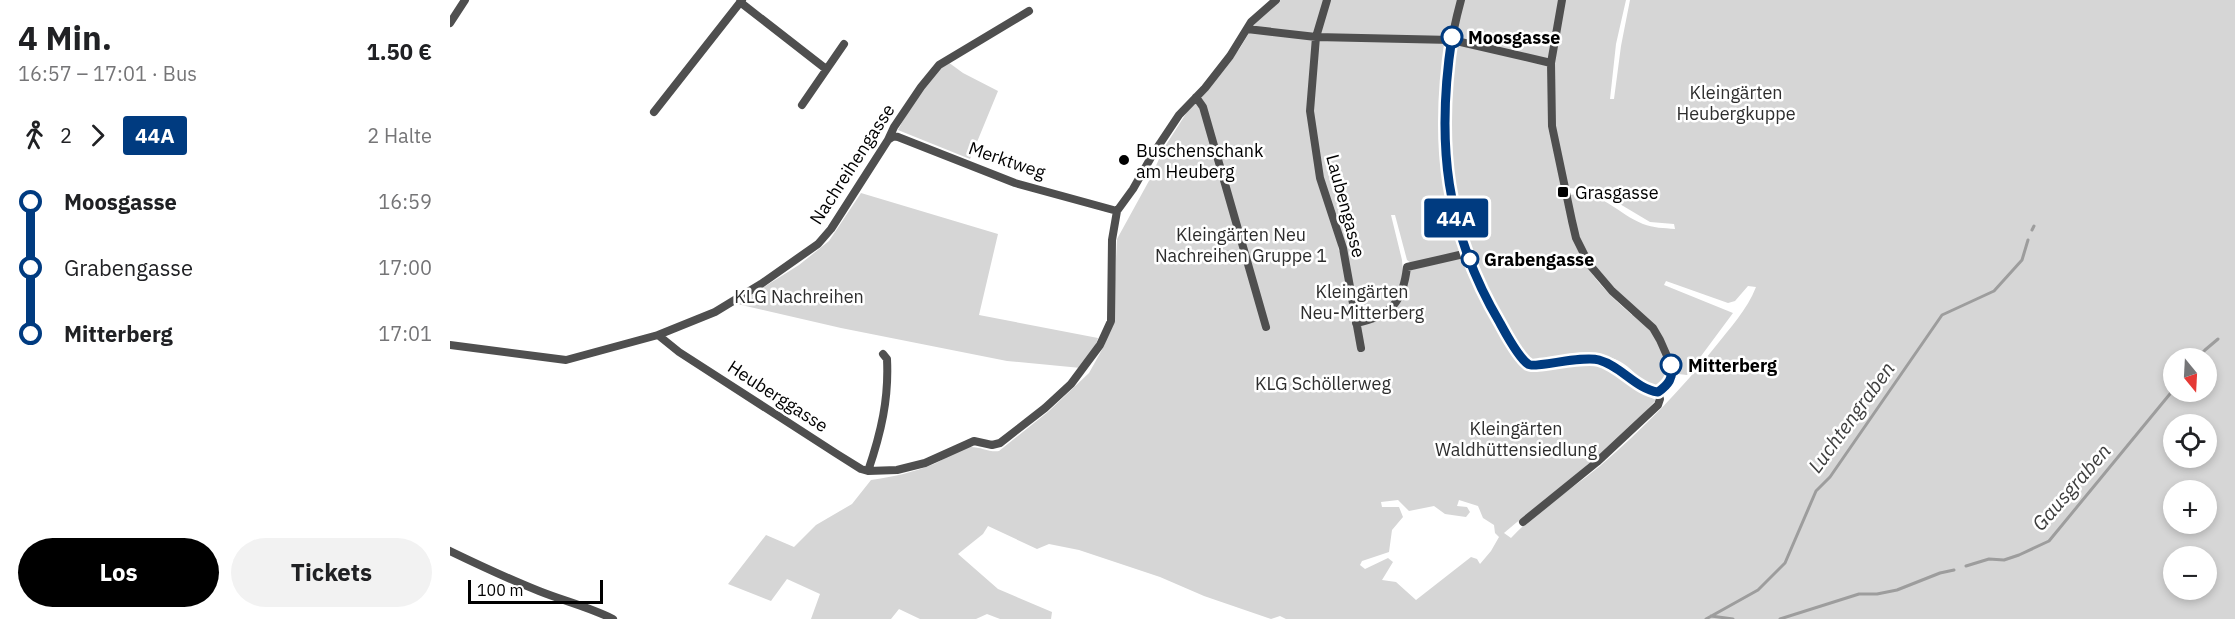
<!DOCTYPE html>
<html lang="de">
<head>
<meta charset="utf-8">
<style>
  :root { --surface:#fff; --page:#f2f2f2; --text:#202124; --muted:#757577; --accent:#000 }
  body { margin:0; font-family:"IBM Plex Sans",sans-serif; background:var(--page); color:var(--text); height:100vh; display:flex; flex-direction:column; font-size:22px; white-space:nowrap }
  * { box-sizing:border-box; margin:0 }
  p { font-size:20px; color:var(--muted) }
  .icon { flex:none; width:33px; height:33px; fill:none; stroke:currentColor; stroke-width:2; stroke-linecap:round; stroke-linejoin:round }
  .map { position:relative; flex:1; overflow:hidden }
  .panel { display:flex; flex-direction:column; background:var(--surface); width:450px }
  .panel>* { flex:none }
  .badge { padding:0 12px; border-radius:4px; font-size:21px; line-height:39px }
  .needle { width:39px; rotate:162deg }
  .fabs { position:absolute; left:1713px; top:348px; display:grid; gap:12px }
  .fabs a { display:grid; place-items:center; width:54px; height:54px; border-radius:50%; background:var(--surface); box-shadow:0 3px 9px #0003; font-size:30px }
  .scale { position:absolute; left:18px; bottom:15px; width:135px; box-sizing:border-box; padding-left:6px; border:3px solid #000; border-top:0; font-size:16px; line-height:21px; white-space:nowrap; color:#000; -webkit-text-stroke:4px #fff; paint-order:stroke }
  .map>.badge { position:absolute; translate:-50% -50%; box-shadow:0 0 0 3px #fff }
  .legs { display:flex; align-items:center; gap:9px; height:66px; padding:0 18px; font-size:20px }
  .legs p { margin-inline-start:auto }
  .headline { display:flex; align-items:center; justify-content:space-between; height:102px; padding:0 18px }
  h1 { font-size:33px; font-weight:800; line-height:45px }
  .action { display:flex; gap:12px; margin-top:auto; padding:12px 18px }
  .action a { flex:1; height:69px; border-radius:36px; background:var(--accent); color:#fff; font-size:24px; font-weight:800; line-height:69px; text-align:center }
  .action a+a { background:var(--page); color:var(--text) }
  ul { padding:0 18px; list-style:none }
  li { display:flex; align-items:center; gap:21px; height:66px; font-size:22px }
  li i { display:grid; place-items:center; width:9px; height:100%; margin:0 8px; background:currentColor }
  li i::after { content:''; width:15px; height:15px; margin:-8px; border:4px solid; border-radius:50%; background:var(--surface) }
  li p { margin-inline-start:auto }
  li:first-child i { background:linear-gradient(#0000 50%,currentColor 0) }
  li:last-child i { background:linear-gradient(currentColor 50%,#0000 0) }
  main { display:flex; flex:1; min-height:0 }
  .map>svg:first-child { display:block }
  .green { fill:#d6d6d6; fill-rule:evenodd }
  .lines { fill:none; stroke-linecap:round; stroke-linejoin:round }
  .stream { stroke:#9d9d9d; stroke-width:3 }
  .street { stroke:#4f4f4f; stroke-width:8 }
  .line-1-casing { stroke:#fff; stroke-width:14 }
  .line-1 { stroke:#003b80; stroke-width:9 }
  .stop-1-dot { fill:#fff; stroke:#003b80; stroke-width:3 }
  .poi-dot { fill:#000; stroke:#fff; stroke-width:2 }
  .labels { text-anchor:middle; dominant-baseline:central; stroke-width:5; stroke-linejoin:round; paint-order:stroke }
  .stop-label { font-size:18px; font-weight:bold; fill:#000; stroke:#fff; text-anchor:start }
  .park-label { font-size:18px; fill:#2d2d2d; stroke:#fff }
  .poi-label { font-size:18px; fill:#000; stroke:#fff; text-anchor:start }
  .street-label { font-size:18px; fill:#000; stroke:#fff }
  .water-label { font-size:20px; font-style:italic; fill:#3e3e3e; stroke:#fff }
</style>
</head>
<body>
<main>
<section class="panel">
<div class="headline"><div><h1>4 Min.</h1><p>16:57 – 17:01 · Bus</p></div><b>1.50 €</b></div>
<div class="legs"><svg class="icon" aria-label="walk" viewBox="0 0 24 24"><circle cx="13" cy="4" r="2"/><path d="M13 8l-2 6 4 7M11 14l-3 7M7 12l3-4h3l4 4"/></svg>2<svg class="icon" aria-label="forward" viewBox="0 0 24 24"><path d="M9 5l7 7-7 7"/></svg><b class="badge" style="background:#003b80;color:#fff">44A</b><p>2 Halte</p></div>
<ul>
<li><i style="color:#003b80"></i><b>Moosgasse</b><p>16:59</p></li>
<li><i style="color:#003b80"></i><span>Grabengasse</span><p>17:00</p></li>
<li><i style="color:#003b80"></i><b>Mitterberg</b><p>17:01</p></li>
</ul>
<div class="action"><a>Los</a><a>Tickets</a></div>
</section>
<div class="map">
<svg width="1785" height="619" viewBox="0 0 1785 619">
  <rect width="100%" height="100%" fill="#fff"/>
  <!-- green -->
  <path class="green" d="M831,0h345l-10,44 -6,55h4l7,-53 9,-46h605v619h-949l-6,-3 -9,3 -67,-23 -44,-19 -81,-27 -30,-6 -12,5 -49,-23 -5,8 -25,20 40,35 54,23 -1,7h-51l-13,-5 -11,5h-56l-21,-10 -8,10h-80l9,-25 -33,-15 -16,22 -43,-17 38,-49 28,12 22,-22 36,-21 19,-24c22,-3 43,-8 63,-16 10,-4 18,-13 29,-16 14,-4 25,5 36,3l50,-40 40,-38 15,-27 9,-26 4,-81 33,-60 14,-31 23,-36 20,-21 33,-43 15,-25zM1119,188l29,3 52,31 24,2 1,5c-11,-1 -22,-1 -32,-5 -29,-12 -38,-33 -74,-29 4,19 7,38 15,55 9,18 38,46 53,59l-5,6c-49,-43 -56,-60 -70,-124zM879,213l8,1 10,40 -8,-3 -3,-17zM941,215h4l12,45 4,3 49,-11 2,-4 -7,-24 7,-1c16,49 35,95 67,136 9,4 43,-8 59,-6 12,1 26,4 36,11 10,7 18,18 29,24l4,1 7,-4 5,-12 18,2 46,-62 -69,-28 2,-4 62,22 7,-2 13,-15 8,1c-9,23 -26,41 -41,60 -34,43 -73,83 -115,119 -29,24 -63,44 -89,72l-7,-5c52,-44 108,-83 152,-133 -23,-11 -43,-34 -69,-37 -8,0 -16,2 -24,3 -9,2 -18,3 -27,6 -30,-14 -59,-83 -71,-114l-4,-1 -58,15 -1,-12zM1724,358h32v34h-32zM1724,424h32v34h-32zM1724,490h32v34h-32zM948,500l11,11 25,-5 11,8 21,3 4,-5 -3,-5 -10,-1 2,-6 19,6 5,12 11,7 1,8 4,4 -8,14 -11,13 -3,-5 -6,-2 -55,43 -20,-18 -14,-2 11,-18 -5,-4 -23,11 -5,-4 2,-4 27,-9 3,-22 11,-13 -4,-10h-17l-1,-5zM1724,556h32v34h-32z
    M498,62l15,11 35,18 -28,68 -72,-29c13,-24 29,-52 50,-68z
    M411,193l137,41 -19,81 119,23 -5,15 -12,15 -74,-7 -166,-33 -104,-24 62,-39 30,-24z"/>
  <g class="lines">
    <!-- stream -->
    <path class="stream" d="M1582,230l2,-4
      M1748,358l7,-8 13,-11
      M1516,566l23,-7 15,1 15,-5 30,-14 125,-152
      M1261,616l22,3
      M1256,619l52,-29 27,-27 31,-72 14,-14 112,-162 52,-24 28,-31 6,-20
      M1330,619l79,-25h18l20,-4 43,-17 14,-3"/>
    <!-- street -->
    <path class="street" d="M877,0l-11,37 -6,74 10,67 23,70 18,100
      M1011,0c-29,106 -21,222 36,318 9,15 19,38 34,48 23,1 46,-14 70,-5 21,7 35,29 57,31
      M1112,0l-11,63 1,63 20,95 4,17 13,26 23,27 41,37 7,12 11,25 1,10 -6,11 -8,6
      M290,2l86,67
      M0,23l15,-23
      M797,29l69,8 136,3 99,23
      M746,97l7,10 63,220
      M352,105l42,-61
      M204,112l88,-112
      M438,140l6,-4 4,1 117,46 102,28
      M906,323c35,-7 47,-21 51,-56l61,-14
      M208,335l57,-23 46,-28 57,-40 13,-15 57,-89 6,-13 27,-40 18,-22 90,-54
      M0,345l116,15 92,-25 21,17 158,102 24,15 7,2 29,-1 28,-7 49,-22 18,4 8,-2 45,-35 26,-24 29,-39 11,-24 1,-81 5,-29 16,-22 20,-35 26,-39 26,-27 25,-32 21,-34 25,-22
      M418,471c13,-38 21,-72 19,-112l-4,-5
      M1073,522l74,-60 61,-57 2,-6 -2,-7
      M0,551c29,14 59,28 89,40 25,10 50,16 74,28"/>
  </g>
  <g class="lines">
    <!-- line-1 casing -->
    <g class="line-1-casing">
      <path id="line-1" d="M1002,37c-16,104 -7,193 48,286 6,11 18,34 28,41 6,5 54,-9 71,-4 22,6 37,29 59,32 10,-7 16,-14 13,-27"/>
    </g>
    <!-- line-1 -->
    <use href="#line-1" class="line-1"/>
  </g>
  <!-- markers -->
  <g class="stop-1-dot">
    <circle cx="1002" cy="37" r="10"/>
    <circle cx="1020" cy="259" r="8"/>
    <circle cx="1221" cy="365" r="10"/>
  </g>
  <g class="poi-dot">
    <circle cx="674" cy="160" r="6"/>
    <rect x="1107" y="186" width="12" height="12" rx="3"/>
  </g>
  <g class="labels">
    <!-- stop labels -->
    <g class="stop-label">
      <text x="1018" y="37">Moosgasse</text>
      <text x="1034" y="259">Grabengasse</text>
      <text x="1238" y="365">Mitterberg</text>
    </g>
    <!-- park labels -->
    <g class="park-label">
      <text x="1286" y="92">Kleingärten<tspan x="1286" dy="21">Heubergkuppe</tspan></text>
      <text x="791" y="234">Kleingärten Neu<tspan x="791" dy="21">Nachreihen Gruppe 1</tspan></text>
      <text x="912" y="291">Kleingärten<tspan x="912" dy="21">Neu-Mitterberg</tspan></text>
      <text x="349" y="296">KLG Nachreihen</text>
      <text x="873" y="383">KLG Schöllerweg</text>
      <text x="1066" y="428">Kleingärten<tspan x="1066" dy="21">Waldhüttensiedlung</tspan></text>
    </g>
    <!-- poi labels -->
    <g class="poi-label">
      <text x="686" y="150">Buschenschank<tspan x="686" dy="21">am Heuberg</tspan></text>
      <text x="1125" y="192">Grasgasse</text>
    </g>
    <!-- street labels -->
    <g class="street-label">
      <text transform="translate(557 160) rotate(19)">Merktweg</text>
      <text transform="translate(402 164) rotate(-57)">Nachreihengasse</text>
      <text transform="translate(896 206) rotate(75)">Laubengasse</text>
      <text transform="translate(328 396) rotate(33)">Heuberggasse</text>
    </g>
    <!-- water labels -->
    <g class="water-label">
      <text transform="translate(1401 417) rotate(-54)">Luchtengraben</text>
      <text transform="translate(1621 487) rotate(-49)">Gausgraben</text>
    </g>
  </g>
</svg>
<div class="fabs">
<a><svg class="needle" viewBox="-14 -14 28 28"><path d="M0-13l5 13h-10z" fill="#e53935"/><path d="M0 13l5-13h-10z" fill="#757577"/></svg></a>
<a><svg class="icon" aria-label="locate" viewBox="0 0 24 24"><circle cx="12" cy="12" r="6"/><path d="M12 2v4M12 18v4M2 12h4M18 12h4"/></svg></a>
<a>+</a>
<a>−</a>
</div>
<div class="scale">100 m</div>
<b class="badge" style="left:1006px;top:218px;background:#003b80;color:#fff">44A</b>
</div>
</main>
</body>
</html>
